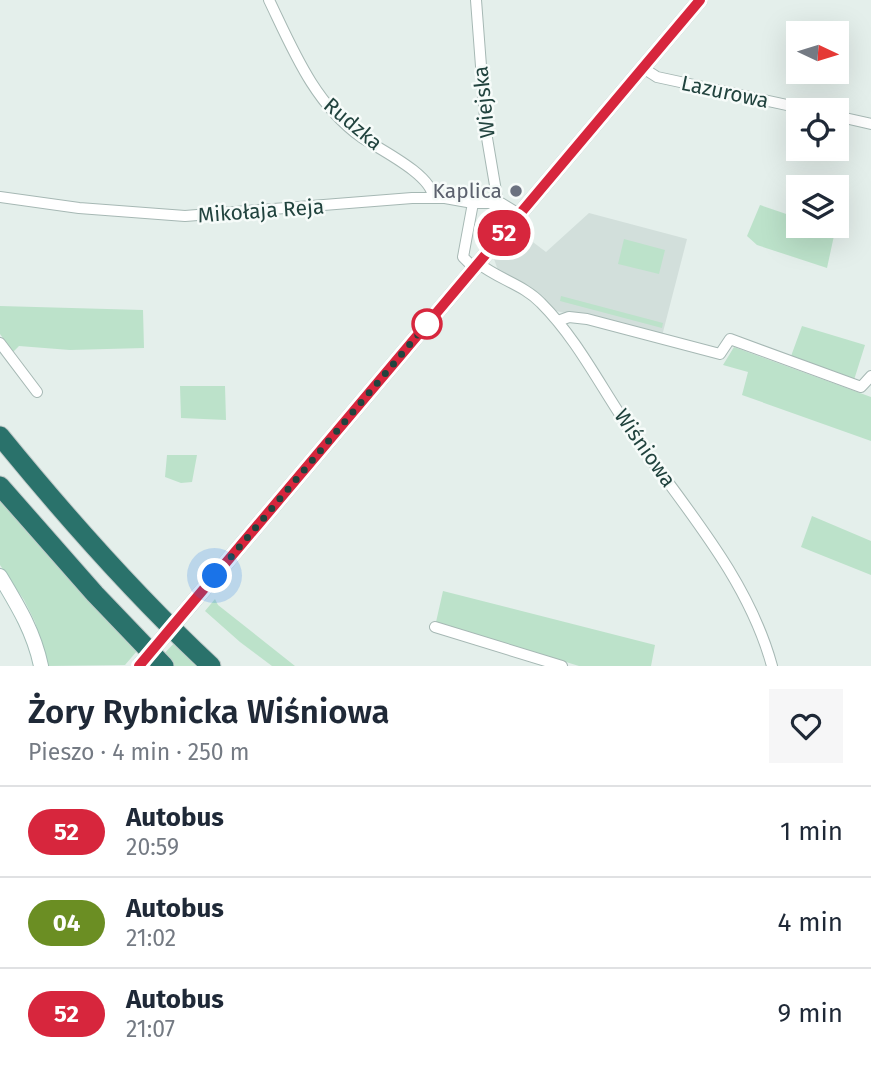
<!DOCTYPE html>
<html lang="pl">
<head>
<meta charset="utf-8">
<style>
  :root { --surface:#fff; --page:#f6f6f7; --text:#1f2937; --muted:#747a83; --line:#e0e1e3 }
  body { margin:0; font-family:"Fira Sans",sans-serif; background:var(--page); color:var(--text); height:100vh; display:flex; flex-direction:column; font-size:26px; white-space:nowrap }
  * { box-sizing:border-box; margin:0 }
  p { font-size:23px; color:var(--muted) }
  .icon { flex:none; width:38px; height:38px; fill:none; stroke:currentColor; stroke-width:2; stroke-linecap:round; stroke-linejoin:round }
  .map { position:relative; height:666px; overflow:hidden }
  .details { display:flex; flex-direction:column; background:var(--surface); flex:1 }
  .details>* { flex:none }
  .badge { padding:0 14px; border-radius:23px; font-size:24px; line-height:46px }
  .needle { width:46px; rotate:94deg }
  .buttons { position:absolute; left:786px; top:21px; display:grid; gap:14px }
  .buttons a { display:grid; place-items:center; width:63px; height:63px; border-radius:0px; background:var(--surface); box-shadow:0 7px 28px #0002; font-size:35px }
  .you { position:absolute; width:35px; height:35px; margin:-18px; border:5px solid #fff; border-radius:50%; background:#1a73e8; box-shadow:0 0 0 10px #1a73e833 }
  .map>.badge { position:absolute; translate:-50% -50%; box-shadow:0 0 0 4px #fff }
  .round { display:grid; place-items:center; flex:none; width:74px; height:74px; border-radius:0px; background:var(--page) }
  .overview { display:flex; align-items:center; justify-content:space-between; height:119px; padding:0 28px }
  h1 { font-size:33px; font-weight:600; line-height:52px }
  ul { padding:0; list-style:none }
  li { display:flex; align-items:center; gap:21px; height:91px; padding:0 28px; border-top:2px solid var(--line) }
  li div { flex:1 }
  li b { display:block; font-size:26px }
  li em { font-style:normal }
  li .badge { min-width:77px; font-weight:700; text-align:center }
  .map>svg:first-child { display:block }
  .built { fill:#d2dfdb }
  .green { fill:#bce2ca }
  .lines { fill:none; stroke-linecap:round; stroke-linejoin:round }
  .street-casing { stroke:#a6b8b4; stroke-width:12 }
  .secondary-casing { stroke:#a2bcb6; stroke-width:16 }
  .highway-casing { stroke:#c1cac9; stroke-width:21 }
  .street { stroke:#fff; stroke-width:10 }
  .secondary { stroke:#fff; stroke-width:14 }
  .highway { stroke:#2a726b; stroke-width:19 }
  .secondary-bridge-casing { stroke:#a2bcb6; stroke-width:16; stroke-linecap:butt }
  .secondary-bridge { stroke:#fff; stroke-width:14 }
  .line-casing { stroke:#fff; stroke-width:16 }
  .line { stroke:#d7263d; stroke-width:10 }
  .walk { stroke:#21433e; stroke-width:7; stroke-dasharray:0 12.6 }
  .worship-dot { fill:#6b7280; stroke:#f6fbf9; stroke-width:2.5 }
  .stop-dot { fill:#fff; stroke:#d7263d; stroke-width:3.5 }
  .labels { text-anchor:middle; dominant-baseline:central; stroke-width:5; stroke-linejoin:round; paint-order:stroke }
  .street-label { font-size:21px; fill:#21433e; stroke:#f6fbf9 }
  .worship-label { font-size:21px; fill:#5b616d; stroke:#f6fbf9; text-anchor:end }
</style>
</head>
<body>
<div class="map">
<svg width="871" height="666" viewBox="0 0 871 666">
  <rect width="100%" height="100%" fill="#e4efeb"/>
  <!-- built -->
  <path class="built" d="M589,213l98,26 -25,97 -110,-26 -17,-19 -36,-18 -5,-14 27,-26 25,19z"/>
  <!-- green -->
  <path class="green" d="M760,205l38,13v8h21l16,5 -8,37 -70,-23 -10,-9z
    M624,239l41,11 -6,24 -41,-10z
    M561,296l102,27 -1,5 -102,-27z
    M0,306l143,4 1,38 -74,2 -51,-4 -6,6 -13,-18z
    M802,326l63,19 -11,35 -64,-21z
    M734,347l137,50v44l-129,-46 6,-23 -25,-7z
    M180,386h45l1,34 -45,-2z
    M167,455h30l-5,27 -11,1 -16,-6z
    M0,501l68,77 69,73 -12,14 -77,1 -13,-44 -11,-22 -24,-35z
    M812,516l59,25v34l-70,-28z
    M443,591l212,54 -4,21h-72l-143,-44z
    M215,599l3,6 77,61h-23l-32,-24 -35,-31z
    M176,641l26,25h-30l-10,-10z"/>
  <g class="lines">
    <!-- street casing -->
    <g class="street-casing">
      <path id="street" d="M269,0c24,50 45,103 92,137 18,12 72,38 72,61
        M476,0l10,132 12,71
        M643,68l14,9 153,33
        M836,116l35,8
        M0,197l79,11 106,8 227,-18h33l28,5h28l18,11
        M473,203l-10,54 11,11
        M478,263c20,16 46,22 63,40 38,38 61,87 92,131 51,73 115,144 139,232
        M558,321l11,-4 18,2 133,35 10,-15 131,48 10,-11
        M0,343l37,49
        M435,627l127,39"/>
    </g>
    <!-- secondary casing -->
    <g class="secondary-casing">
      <path id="secondary" d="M0,576c18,30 34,56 41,90
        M198,596l502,-596"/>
    </g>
    <!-- highway casing -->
    <g class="highway-casing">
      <path id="highway" d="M0,436c66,81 135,159 211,230
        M0,486l95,108 69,72"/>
    </g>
    <!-- street -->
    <use href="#street" class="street"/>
    <!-- secondary -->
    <use href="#secondary" class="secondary"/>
    <!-- highway -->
    <use href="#highway" class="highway"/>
    <!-- secondary-bridge casing -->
    <g class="secondary-bridge-casing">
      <path id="secondary-bridge" d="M139,666l59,-70"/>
    </g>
    <!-- secondary-bridge -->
    <use href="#secondary-bridge" class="secondary-bridge"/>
  </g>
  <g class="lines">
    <!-- line casing -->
    <g class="line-casing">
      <path id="line" d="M139,666l561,-666"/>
    </g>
    <!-- line -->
    <use href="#line" class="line"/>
    <!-- walk -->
    <path class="walk" d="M215,576l212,-252"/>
  </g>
  <!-- markers -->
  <circle class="worship-dot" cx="516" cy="191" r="7"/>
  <circle class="stop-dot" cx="427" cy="324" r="14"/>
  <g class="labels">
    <!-- street labels -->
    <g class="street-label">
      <text transform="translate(725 92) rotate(12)">Lazurowa</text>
      <text transform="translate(484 102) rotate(-96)">Wiejska</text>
      <text transform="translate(353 124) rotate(40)">Rudzka</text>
      <text transform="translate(261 211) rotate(-4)">Mikołaja Reja</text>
      <text transform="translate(645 448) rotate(55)">Wiśniowa</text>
    </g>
    <!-- worship labels -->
    <g class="worship-label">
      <text x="502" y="191">Kaplica</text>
    </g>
  </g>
</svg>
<div class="buttons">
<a><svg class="needle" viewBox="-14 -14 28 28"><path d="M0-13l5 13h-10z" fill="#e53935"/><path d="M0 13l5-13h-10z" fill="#747a83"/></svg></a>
<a><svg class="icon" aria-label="locate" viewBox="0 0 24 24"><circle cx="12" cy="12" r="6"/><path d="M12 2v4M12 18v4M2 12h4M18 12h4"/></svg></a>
<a><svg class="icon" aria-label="layers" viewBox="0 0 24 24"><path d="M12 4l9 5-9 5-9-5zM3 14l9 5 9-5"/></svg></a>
</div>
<div class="you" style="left:215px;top:576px"></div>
<b class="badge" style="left:504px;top:233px;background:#d7263d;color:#fff">52</b>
</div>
<section class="details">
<div class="overview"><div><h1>Żory Rybnicka Wiśniowa</h1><p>Pieszo · 4 min · 250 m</p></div><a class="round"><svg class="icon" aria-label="heart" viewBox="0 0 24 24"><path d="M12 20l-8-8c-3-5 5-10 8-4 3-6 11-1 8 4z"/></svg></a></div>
<ul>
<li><span class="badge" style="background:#d7263d;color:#fff">52</span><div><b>Autobus</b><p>20:59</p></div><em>1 min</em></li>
<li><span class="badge" style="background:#6b8e23;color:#fff">04</span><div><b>Autobus</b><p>21:02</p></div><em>4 min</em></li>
<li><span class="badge" style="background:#d7263d;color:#fff">52</span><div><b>Autobus</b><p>21:07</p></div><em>9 min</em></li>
</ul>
</section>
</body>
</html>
